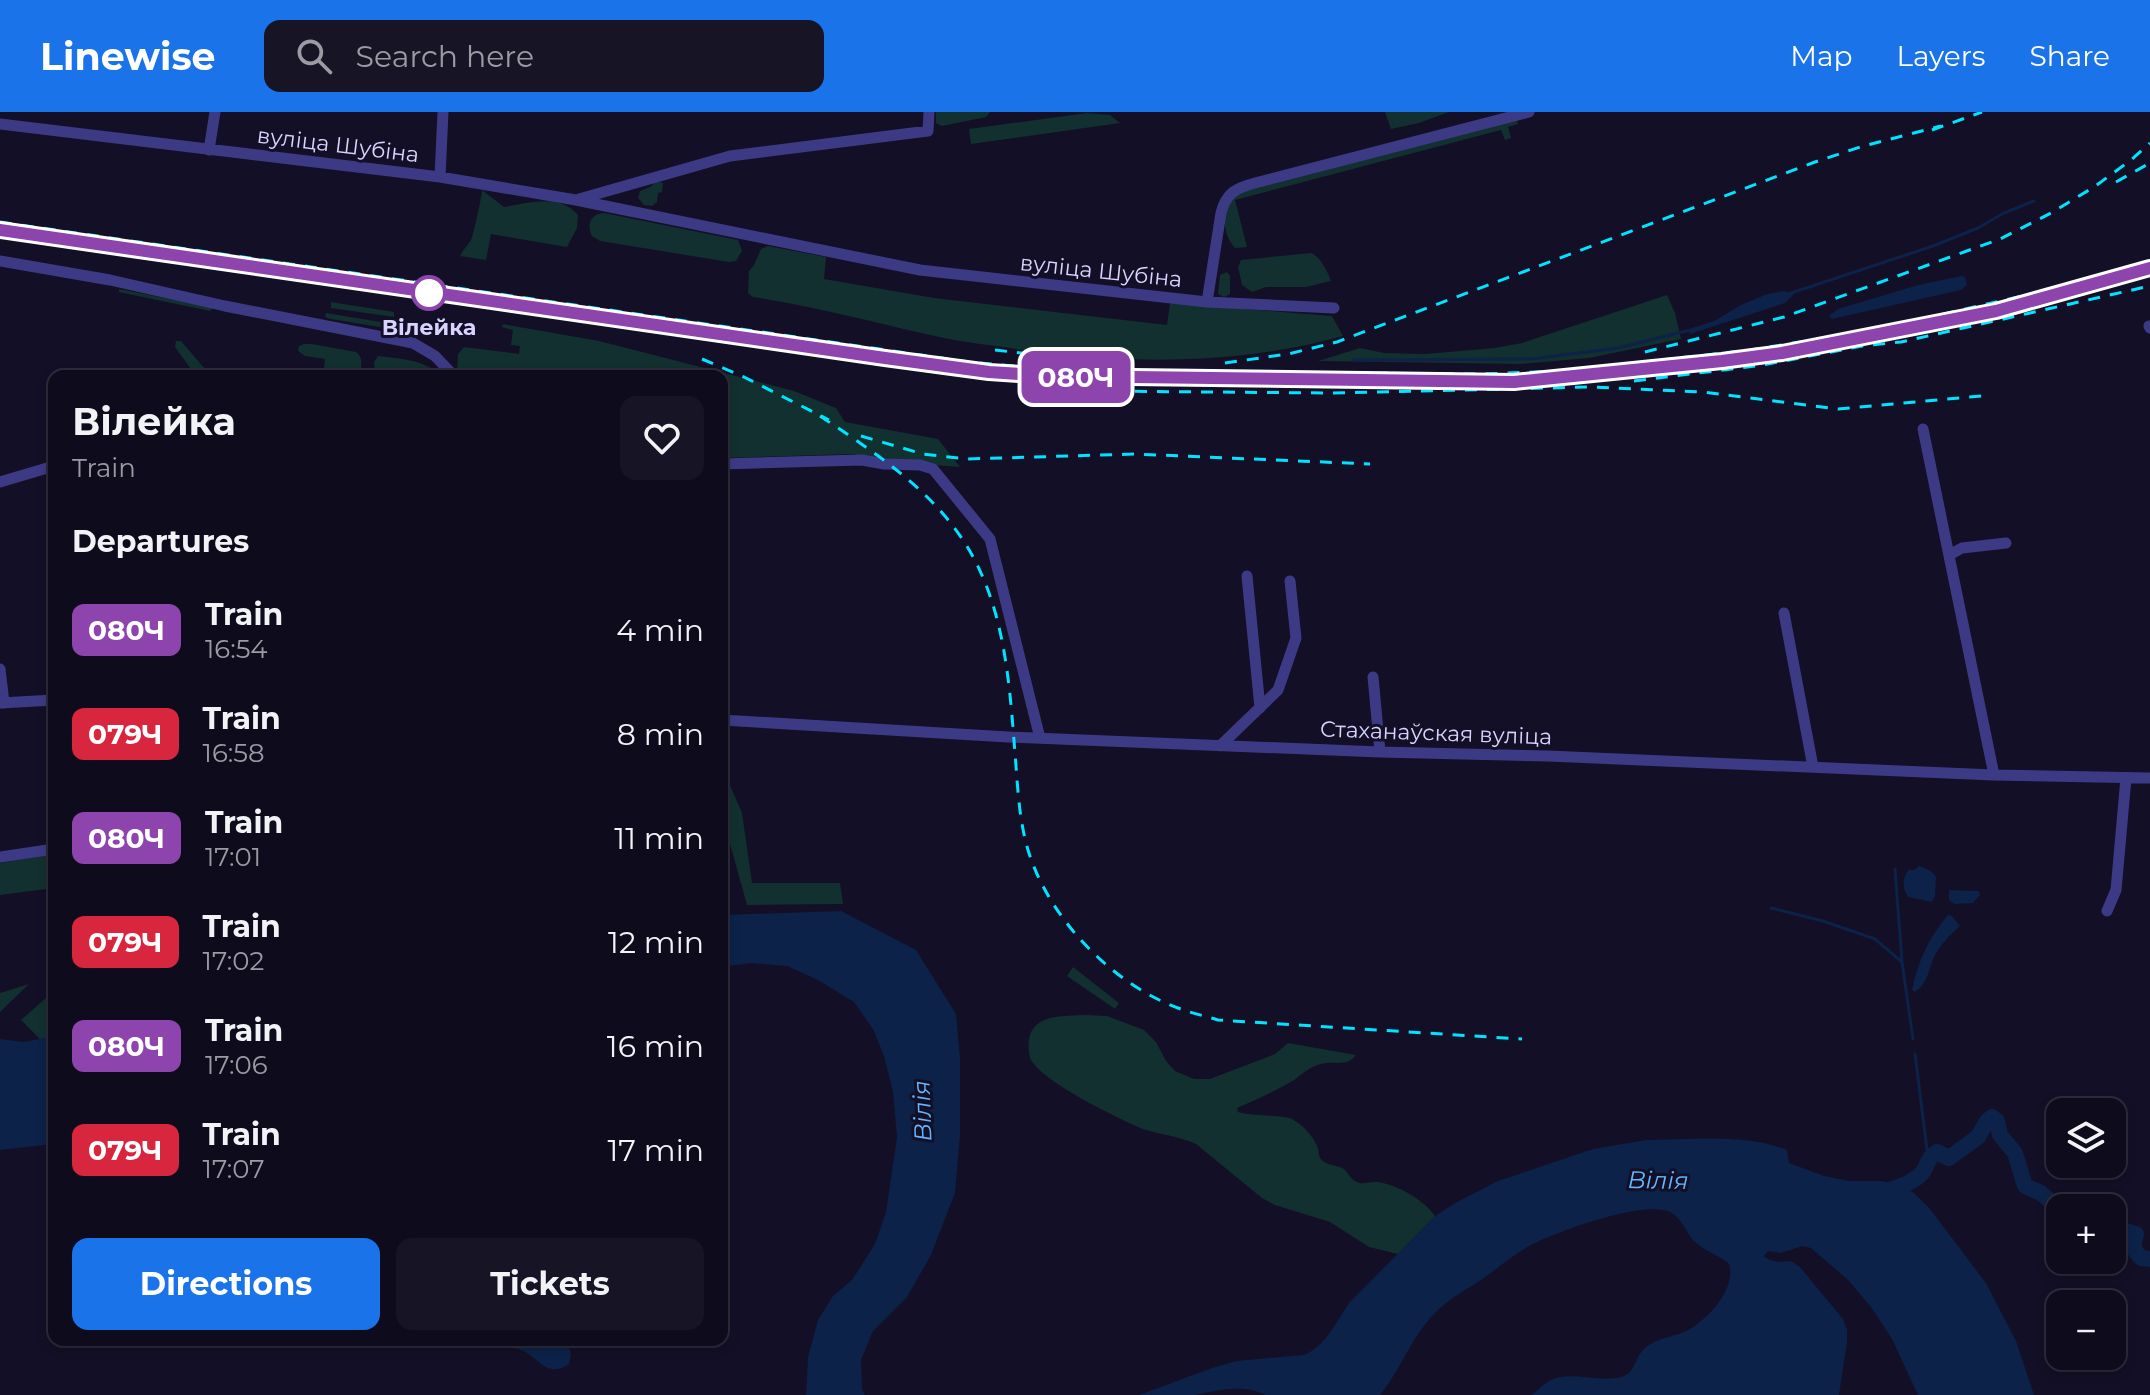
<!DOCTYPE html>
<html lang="en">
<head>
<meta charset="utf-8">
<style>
  :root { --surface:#0e0b1c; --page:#171425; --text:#f1f3f6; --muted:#9b9ba3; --line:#2e2b3b; --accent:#1a73e8 }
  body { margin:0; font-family:Montserrat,sans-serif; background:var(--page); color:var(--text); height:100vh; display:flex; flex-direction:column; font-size:30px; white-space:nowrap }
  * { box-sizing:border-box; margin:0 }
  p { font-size:26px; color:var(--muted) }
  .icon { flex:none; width:44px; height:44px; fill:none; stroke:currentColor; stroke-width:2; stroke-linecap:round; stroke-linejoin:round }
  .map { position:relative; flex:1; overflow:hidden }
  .panel { position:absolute; left:48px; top:258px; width:680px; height:976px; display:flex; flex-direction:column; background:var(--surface); border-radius:16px; box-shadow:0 4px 12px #0003,0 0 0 2px var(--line) }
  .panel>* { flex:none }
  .badge { padding:0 16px; border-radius:12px; font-size:28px; line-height:52px }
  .buttons { position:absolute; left:2046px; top:986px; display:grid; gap:16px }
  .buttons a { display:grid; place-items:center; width:80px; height:80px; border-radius:16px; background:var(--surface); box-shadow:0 4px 12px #0003,0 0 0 2px var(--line); font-size:40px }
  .map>.badge { position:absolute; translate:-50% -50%; box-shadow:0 0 0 4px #fff }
  h2 { padding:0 24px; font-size:30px; line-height:72px }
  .round { display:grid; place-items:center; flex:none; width:84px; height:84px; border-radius:16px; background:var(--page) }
  .headline { display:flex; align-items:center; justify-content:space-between; height:136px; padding:0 24px }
  h1 { font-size:38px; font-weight:700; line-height:60px }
  .action { display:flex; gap:16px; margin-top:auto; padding:16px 24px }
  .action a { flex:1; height:92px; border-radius:16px; background:var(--accent); color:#fff; font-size:32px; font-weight:700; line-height:92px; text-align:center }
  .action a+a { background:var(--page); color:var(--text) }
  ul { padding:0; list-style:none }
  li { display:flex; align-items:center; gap:24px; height:104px; padding:0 24px }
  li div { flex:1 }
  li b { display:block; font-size:30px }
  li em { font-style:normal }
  li .badge { min-width:88px; font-weight:700; text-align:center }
  header { display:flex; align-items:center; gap:48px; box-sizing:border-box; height:112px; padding:0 40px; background:var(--accent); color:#fff }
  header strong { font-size:38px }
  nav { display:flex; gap:44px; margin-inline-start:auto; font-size:28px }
  .search { width:560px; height:72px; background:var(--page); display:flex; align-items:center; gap:20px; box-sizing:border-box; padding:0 28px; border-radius:16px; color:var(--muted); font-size:30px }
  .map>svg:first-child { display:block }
  .green { fill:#12302f }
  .water { fill:#0c2248 }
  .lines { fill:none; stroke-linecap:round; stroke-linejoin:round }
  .stream { stroke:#0c2248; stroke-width:3 }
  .river { stroke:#0c2248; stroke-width:16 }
  .minor { stroke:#3d3a85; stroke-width:11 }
  .rail { stroke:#00e5ff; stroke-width:3; stroke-dasharray:12 10; stroke-linecap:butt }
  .line-casing { stroke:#fff; stroke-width:18 }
  .line { stroke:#8e44ad; stroke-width:12 }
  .stop-dot { fill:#fff; stroke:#8e44ad; stroke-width:4 }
  .labels { text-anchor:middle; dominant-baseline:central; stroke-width:6; stroke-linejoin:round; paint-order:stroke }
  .street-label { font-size:22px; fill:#d9d4ff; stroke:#130f26 }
  .stop-label { font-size:22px; font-weight:bold; fill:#d9d4ff; stroke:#130f26 }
  .water-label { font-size:24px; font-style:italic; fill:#62b6ff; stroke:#130f26 }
</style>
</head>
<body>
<header>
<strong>Linewise</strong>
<div class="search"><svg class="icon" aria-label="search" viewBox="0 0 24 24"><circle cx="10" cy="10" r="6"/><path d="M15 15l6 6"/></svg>Search here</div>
<nav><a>Map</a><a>Layers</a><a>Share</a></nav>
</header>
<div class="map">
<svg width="2150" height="1283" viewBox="0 0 2150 1283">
  <rect width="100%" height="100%" fill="#130f26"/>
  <!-- green -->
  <path class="green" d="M936,0h54l-4,5 -44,9 -6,-3z
    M1385,0h64l-30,11 -28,6z
    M1087,1l23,2 10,8 -149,21 -2,-15z
    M1517,8l1,4 -10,3 3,11 -6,2 -4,-10 -266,70 12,47 -12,1c-11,-12 -14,-32 -5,-47 1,0 11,-9 11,-9z
    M657,69l6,2 -1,9 -4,1 -1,9 -5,4 -8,-1 -6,-7 2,-7 10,-4z
    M482,78l22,17c24,-4 56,-14 74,8l-1,13 -10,19 -76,-13 -5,26 -26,-4c3,-6 7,-10 11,-16 2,-4 11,-44 11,-50z
    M604,101l134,27 4,11 -6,10 -7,1 -129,-21 -8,-5c-6,-12 -1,-22 12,-23z
    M768,134l58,11 -2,22 110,19 233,27 3,-22 162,13 11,20c-107,30 -219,28 -327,13 -24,-4 -49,-6 -72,-11 -64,-14 -126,-31 -191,-41l-5,-4 1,-22 5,-6 7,-16z
    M1311,141c9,3 17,19 20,28l-25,6h-40l-14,5 -10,-7 -4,-18 3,-7z
    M1227,160l3,4v18l-6,3 -6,-3 2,-19z
    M119,177l91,18 2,2 -2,2 -91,-19z
    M1667,183l8,18 6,26 -92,19 -69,6 -202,-3 42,-13 24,5 41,1 70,-6 27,-5z
    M331,190l63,10v5l-63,-9z
    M326,201l67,11 -1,5 -61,-10 -6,-2z
    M503,212l96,17 195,50 42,17 9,14 93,17 22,28 -82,-6 -24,-7 -132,4v-82h-261l-4,-5 1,-17 6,-7 55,7 1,-8 -9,-1 2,-15 -11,-3z
    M176,229h5l30,35h-15l-21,-29z
    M304,232h8l44,8c8,6 5,15 4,24h-37l2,-17 -20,-3 -7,-5 1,-5z
    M378,244c23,3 46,3 63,20h-66l-1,-14z
    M722,655l20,46 10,70h88l3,21 -96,1 -25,-90z
    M54,742v34l-54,7v-32z
    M1073,855l46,36 -4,6 -48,-33z
    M29,872l-29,28v-19z
    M54,879v45l-14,3 -19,-19z
    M1085,903l22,1 37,14 12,12 10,19 9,10 19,8h16l65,-25 13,-11 68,12c-10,13 -22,5 -35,9 -10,2 -19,10 -27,16 -18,11 -38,20 -57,28l1,4c17,5 42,2 54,7 10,5 21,17 25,27 2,4 1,8 3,12 5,7 15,7 22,10 6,3 7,9 13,13 7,5 16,0 23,1 20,3 46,18 57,34l-37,38 -29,-7 -39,-25 -55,-17 -13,-7 -66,-54c-17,-8 -35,-9 -53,-15 -24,-10 -103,-48 -113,-71 -1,-4 -2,-14 -1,-18 3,-26 36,-24 56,-25z"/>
  <!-- water -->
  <path class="water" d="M1962,164l3,1 2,8 -6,5 -129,29 -3,-3 9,-7 80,-24z
    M1784,179l10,3 -9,9 -95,31 -2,-3 4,-3 22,-7 27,-16 26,-11z
    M1919,754l12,5 5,6 -1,19 -3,6 -24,-5c-6,-10 -6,-17 0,-27h6z
    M1949,778l30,1 1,4 -7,8 -19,1 -5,-4z
    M841,799l75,39 40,64 4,44v78l-5,57 -24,62 -24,42 -34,34 -12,29 1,29 3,6h-59l2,-38 10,-37 15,-24 19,-16 23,-36 11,-32 11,-75 -4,-45 -9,-36 -11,-27 -19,-27 -36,-22 -31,-14 -36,-3 -29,4v-52z
    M1948,803l4,1 8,10c-10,9 -20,19 -26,31 -6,14 -6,26 -19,35l-3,-2c6,-29 17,-53 36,-75z
    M54,924v108l-54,6v-111l24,3z
    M1646,1028c43,0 100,-7 141,10l2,13 35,13 25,5h31l18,3 16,9 16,16 56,74 30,58 18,54h-116l-26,-56 -21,-32 -23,-27 -37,-32 -9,-2 -21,7 -13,-2 -4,5c8,7 16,6 27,5l9,6 43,52 4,11v12l-8,53h-307c6,-5 12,-12 19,-15 20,-10 51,4 73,-4 11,-4 12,-22 22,-29 11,-9 27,-10 40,-16 21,-10 51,-43 43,-67 -11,-10 -26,-13 -36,-24 -8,-9 -11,-22 -23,-28 -27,-12 -114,20 -141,34 -15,9 -30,21 -45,32 -15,10 -32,19 -45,31 -27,25 -37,59 -59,86h-115c-20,-11 -48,-5 -69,0 -17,0 -39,0 -57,0l73,-27 24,-7 68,-6c23,-10 32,-34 46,-53l85,-86 22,-14 41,-21 95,-32z
    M520,1228c18,0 34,-2 50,9l1,6 -2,9c-20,13 -27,-1 -42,-11 -6,-4 -14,-5 -20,-7l3,-4z"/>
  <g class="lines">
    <!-- stream -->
    <path class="stream" d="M1791,181l142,-47 45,-18 24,-14 32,-13
      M1354,248l177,-1 87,-11 72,-18
      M1895,757l7,93 11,77
      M1771,796l52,13 52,18 27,23
      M1915,942l12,96
      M1928,1045v1"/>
    <!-- river -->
    <path class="river" d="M1880,1082c14,-6 32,-10 42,-21 7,-9 4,-14 15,-21l12,6 29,-21 9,-16 5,-4 5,4 3,14 15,18 10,33 16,7 19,17
      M2112,1115l24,7 -3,14 8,10 9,1"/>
    <!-- minor -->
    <path class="minor" d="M0,12l440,53 136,23 344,70 287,32 127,6
      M209,38l6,-38
      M440,65l3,-65
      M579,87l151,-43 198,-25 1,-19
      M0,149l110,19 115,26 188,37 22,13 19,20
      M1207,190l14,-89c5,-20 15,-25 34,-30l274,-71
      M2149,214l1,2
      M1923,317l71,346
      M722,352l140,-4 22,4 36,1 13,4 57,70 50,199
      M0,370l54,-16
      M1949,443l13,-7 44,-5
      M1247,464l13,132
      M1784,501l29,154
      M0,557l4,34
      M1373,565l7,75
      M0,591l54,-3
      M722,608l286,17 372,15 168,4 446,19 156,3
      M1220,634l58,-56 18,-52 -6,-57
      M0,745l54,-8
      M2107,799l9,-21 10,-112"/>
    <!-- rail -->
    <path class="rail" d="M1932,18l50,-18
      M2116,70l34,-19
      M0,110l969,140 99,9 412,3 84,-3 186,-21 81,-13 91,-18 126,-29 102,-29
      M995,238l87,10
      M1645,240l139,-35 216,-78 51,-26 43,-26 37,-27 19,-17
      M702,247l42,18 85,43
      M1225,251l63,-9 49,-12 478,-180 45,-15 81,-21
      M1634,269l129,-16 99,-19 39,-4 249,-56
      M1091,279l241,2 259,-6 111,5 136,17 153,-14
      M820,304c54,36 113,74 148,132 39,65 42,144 48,218 2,28 4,57 12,84 10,33 29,63 51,88 27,30 61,56 99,70 13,5 27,8 40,12l304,19
      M861,324l62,18 43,5 169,-5 235,10"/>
  </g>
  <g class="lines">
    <!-- line casing -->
    <g class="line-casing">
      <path id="line" d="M0,118l885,128 104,14 62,4 463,6 208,-21 60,-8 214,-42 154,-43"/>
    </g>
    <!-- line -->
    <use href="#line" class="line"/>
  </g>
  <!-- markers -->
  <circle class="stop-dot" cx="429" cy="181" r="16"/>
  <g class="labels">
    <!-- street labels -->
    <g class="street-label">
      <text transform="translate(338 33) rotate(7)">вуліца Шубіна</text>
      <text transform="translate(1101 159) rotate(6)">вуліца Шубіна</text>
      <text transform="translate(1436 621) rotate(2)">Стаханаўская вуліца</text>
    </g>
    <!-- stop labels -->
    <g class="stop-label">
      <text x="429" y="215">Вілейка</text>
    </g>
    <!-- water labels -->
    <g class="water-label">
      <text transform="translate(922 999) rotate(-92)">Вілія</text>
      <text transform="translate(1658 1068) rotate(1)">Вілія</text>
    </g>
  </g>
</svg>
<div class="buttons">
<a><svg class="icon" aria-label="layers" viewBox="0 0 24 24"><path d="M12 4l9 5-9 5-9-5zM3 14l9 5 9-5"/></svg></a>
<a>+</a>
<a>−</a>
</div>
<b class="badge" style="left:1076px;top:265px;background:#8e44ad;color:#fff">080Ч</b>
<section class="panel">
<div class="headline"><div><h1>Вілейка</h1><p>Train</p></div><a class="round"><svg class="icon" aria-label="heart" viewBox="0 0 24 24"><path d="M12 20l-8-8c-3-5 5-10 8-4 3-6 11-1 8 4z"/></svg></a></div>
<h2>Departures</h2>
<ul>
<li><span class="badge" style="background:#8e44ad;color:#fff">080Ч</span><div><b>Train</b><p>16:54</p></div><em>4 min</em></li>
<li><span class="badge" style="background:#d7263d;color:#fff">079Ч</span><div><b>Train</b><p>16:58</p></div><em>8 min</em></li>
<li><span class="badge" style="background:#8e44ad;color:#fff">080Ч</span><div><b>Train</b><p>17:01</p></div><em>11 min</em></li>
<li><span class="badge" style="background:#d7263d;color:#fff">079Ч</span><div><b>Train</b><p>17:02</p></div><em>12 min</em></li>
<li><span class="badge" style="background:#8e44ad;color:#fff">080Ч</span><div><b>Train</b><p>17:06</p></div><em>16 min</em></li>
<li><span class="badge" style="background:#d7263d;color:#fff">079Ч</span><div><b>Train</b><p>17:07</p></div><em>17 min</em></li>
</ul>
<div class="action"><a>Directions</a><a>Tickets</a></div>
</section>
</div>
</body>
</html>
